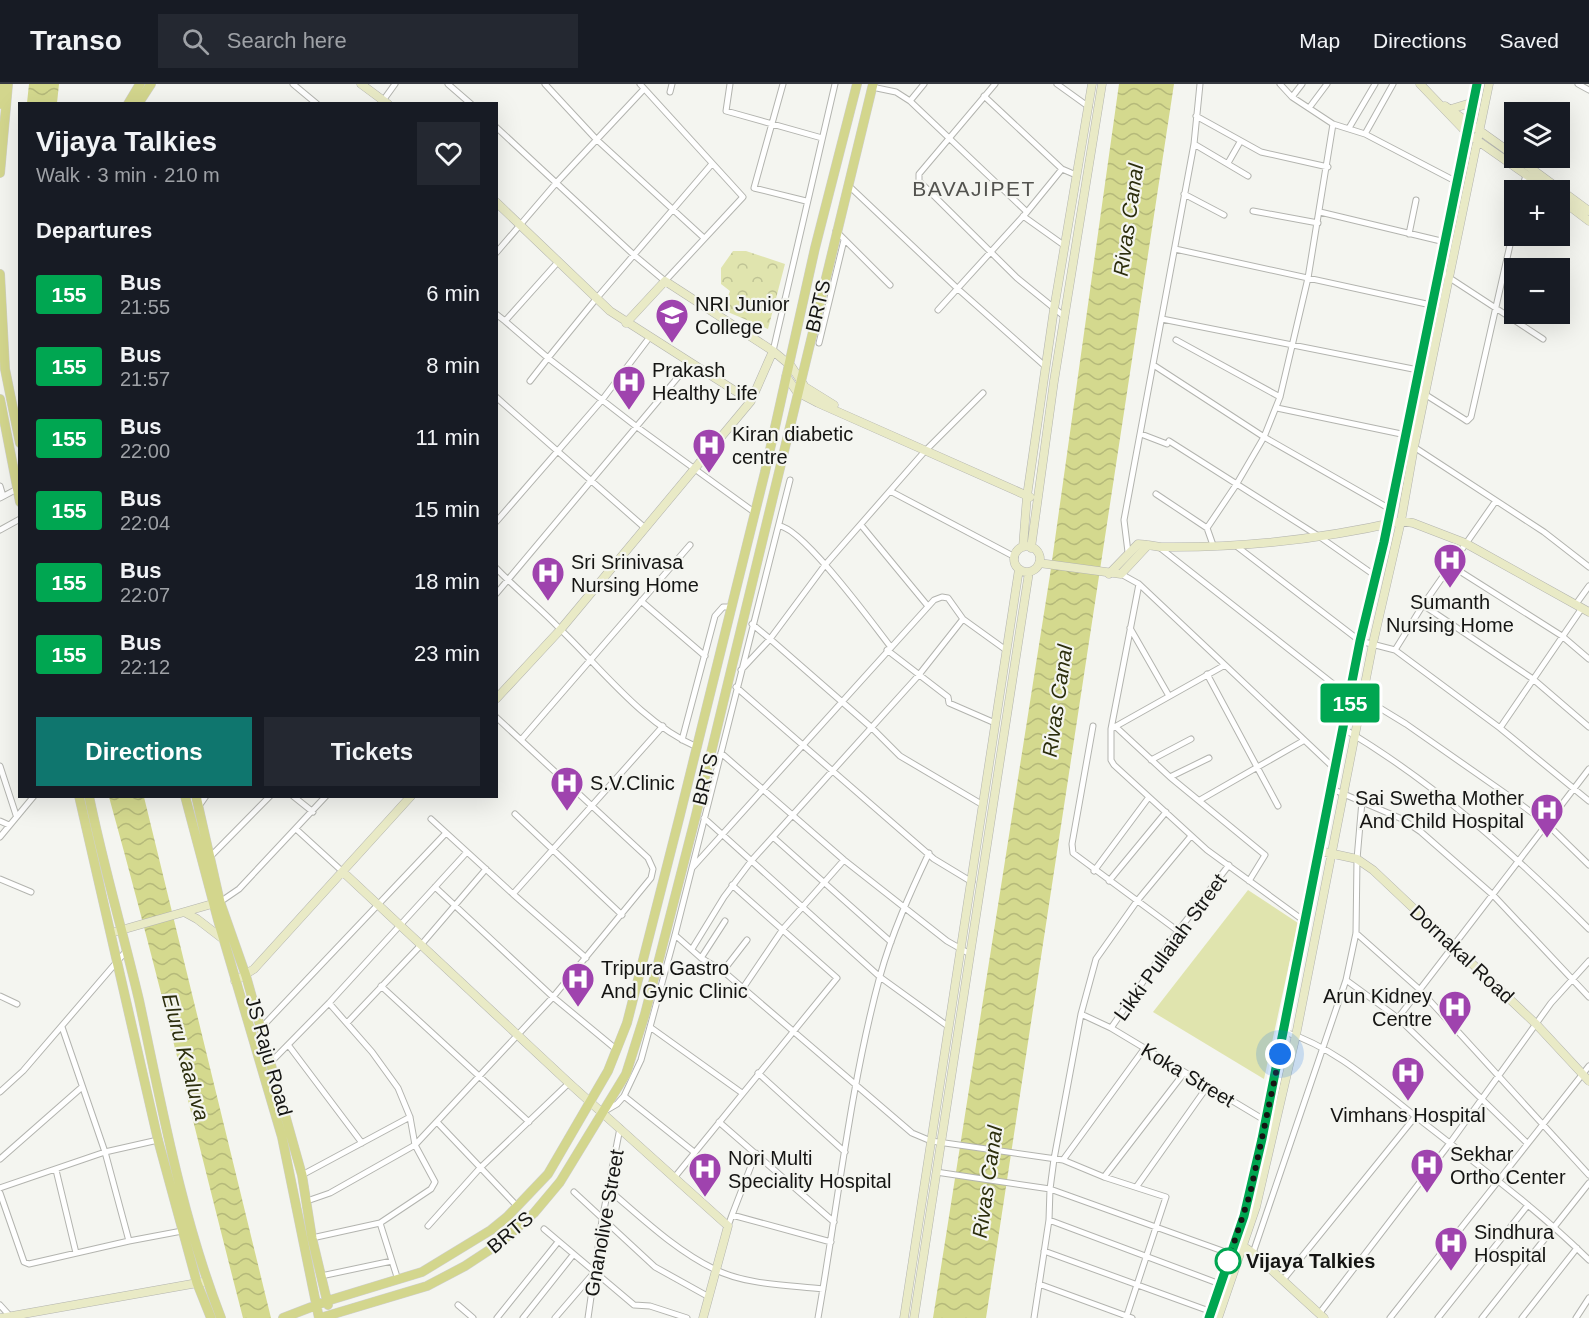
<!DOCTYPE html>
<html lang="en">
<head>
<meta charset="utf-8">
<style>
  :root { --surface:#171b24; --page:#242831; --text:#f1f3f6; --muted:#9ea1a6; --line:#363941; --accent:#0f766e }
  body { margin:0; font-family:Helvetica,sans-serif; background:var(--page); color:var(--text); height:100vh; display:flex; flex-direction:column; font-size:22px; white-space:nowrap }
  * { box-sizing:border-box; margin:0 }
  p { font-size:20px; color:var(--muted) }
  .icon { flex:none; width:33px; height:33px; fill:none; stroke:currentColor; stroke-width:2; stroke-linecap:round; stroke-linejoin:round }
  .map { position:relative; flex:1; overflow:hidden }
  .panel { position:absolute; left:18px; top:18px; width:480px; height:696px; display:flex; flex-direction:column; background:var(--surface); border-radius:0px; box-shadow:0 6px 24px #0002 }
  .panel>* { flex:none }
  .badge { padding:0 12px; border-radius:4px; font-size:21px; line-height:39px }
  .fabs { position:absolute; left:1504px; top:18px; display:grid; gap:12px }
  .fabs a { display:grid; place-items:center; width:66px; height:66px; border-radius:0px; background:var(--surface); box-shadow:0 6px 24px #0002; font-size:30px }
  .you { position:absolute; width:30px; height:30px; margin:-15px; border:4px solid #fff; border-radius:50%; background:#1a73e8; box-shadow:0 0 0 9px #1a73e833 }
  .map>.badge { position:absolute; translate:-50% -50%; box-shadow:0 0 0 3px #fff }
  h2 { padding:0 18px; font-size:22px; line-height:54px }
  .round { display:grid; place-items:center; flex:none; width:63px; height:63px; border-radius:0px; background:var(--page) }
  .summary { display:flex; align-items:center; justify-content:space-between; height:102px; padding:0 18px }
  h1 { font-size:28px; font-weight:700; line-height:45px }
  .cta { display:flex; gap:12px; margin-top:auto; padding:12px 18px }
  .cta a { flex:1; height:69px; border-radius:0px; background:var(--accent); color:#fff; font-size:24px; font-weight:700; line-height:69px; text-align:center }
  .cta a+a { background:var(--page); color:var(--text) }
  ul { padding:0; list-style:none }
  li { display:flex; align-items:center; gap:18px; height:72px; padding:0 18px }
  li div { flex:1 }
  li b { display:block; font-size:22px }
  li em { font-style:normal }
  li .badge { min-width:66px; font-weight:700; text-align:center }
  header { display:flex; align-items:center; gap:36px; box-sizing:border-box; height:84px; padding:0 30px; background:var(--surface); border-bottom:2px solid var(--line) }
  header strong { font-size:28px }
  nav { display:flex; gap:33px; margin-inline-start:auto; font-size:21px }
  .search { width:420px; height:54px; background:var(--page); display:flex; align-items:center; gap:15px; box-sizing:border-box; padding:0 21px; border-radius:0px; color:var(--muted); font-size:22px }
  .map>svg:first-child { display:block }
  .grass { fill:#e0e4ae }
  .park { fill:url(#park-crowns) }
  .water { fill:url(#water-waves) }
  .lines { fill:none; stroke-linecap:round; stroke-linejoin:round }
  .street-casing { stroke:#b3b4af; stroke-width:7 }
  .secondary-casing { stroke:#b3b4af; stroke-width:9 }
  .primary-casing { stroke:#d0d0d0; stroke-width:10 }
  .street { stroke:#fff; stroke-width:5 }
  .secondary { stroke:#e9eac6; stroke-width:8 }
  .primary { stroke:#d3d68d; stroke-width:9 }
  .line-casing { stroke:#fff; stroke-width:14 }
  .line { stroke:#00a651; stroke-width:9 }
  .walk { stroke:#151513; stroke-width:6; stroke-dasharray:0 10.8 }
  .stop-dot { fill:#fff; stroke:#00a651; stroke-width:3 }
  .labels { text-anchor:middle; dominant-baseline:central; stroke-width:4.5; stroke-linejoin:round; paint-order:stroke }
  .poi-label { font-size:20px; fill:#151513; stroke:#f4f5f0; text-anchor:start }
  .street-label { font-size:20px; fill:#151513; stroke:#f4f5f0 }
  .stop-label { font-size:20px; font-weight:bold; fill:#151513; stroke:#f4f5f0; text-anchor:start }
  .neighbourhood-label { font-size:21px; letter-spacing:1.5px; fill:#53534f; stroke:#f4f5f0 }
  .water-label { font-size:21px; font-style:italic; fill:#2c2e0d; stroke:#f4f5f0 }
</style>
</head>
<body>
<header>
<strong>Transo</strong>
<div class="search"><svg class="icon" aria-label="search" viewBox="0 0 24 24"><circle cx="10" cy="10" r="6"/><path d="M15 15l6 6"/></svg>Search here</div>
<nav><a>Map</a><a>Directions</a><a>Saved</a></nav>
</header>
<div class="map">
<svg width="1589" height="1234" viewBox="0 0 1589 1234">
  <defs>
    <pattern id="park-crowns" width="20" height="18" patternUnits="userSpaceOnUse" patternTransform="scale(1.5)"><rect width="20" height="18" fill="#e0e4ae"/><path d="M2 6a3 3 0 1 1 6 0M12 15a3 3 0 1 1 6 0" fill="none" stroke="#bfc395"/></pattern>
    <pattern id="water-waves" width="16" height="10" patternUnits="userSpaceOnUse" patternTransform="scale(1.5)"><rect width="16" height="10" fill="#d4d98e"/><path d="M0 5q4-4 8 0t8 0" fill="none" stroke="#b5b97a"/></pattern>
  </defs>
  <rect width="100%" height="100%" fill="#f4f5f0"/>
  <!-- grass -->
  <path class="grass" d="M1248,806l50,33 -34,156 -111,-67z"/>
  <!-- park -->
  <path class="park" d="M733,167h13l39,13 -17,65 -45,-19 7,-19 -9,-7v-16z"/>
  <!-- water -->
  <path class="water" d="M29,0h30l-2,19h-30z
    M1119,0h55l-188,1234h-53l117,-743z
    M109,713h35l127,521h-28c-45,-174 -86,-349 -134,-521z"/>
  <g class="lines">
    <!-- street casing -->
    <g class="street-casing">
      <path id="street" d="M293,0l24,20
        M448,0l23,20
        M545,0l51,55 108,99
        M730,0l-4,27 96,27
        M783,0l-29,104 52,13
        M995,0l-76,90v7l98,97 48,39
        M1057,0l32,23
        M1280,0l12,13 41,27
        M1578,0l11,6
        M872,3l24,5 14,9 14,-17
        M670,8l2,-8
        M984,12l78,73 14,6
        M1292,13l10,-13
        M910,17l117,111
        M382,18l13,-18
        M1309,24l18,-24
        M1196,32l65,36 67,15
        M496,43l138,128 31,26 78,-84 -103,-113
        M1349,44l26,-44
        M1365,50l28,-50
        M1194,60l54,32
        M1228,79l12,-21
        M848,101l110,104 88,78
        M1522,106l4,-15
        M1184,110l40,21
        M1253,127l65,12
        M1320,128l125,30
        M1023,132l42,30
        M836,147l54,54
        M1409,150l7,-34
        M1175,165l256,56
        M496,169l61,-71 87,-93
        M557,179l-52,58 43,37 48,-59 115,-134
        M1439,187l104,68
        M938,226l89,-98 35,-43
        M496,230l9,7
        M1162,235l256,51
        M1176,256l104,57
        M819,259l25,-103
        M773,267l62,-267
        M1155,282l109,71 16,-40 28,-119 25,-154 32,10 92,48
        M530,297l18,-23 89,69 117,85
        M1415,304l49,31 3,2 4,-4 44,-194
        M496,313l149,131
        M1277,324l129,27 8,12 130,85 45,35
        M1141,350l26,10
        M1169,357l151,96 57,40
        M0,402l3,10
        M890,407l125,66
        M1156,410l51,34
        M0,414l17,-9
        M496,438l106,-122 47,-62
        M861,441l66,80
        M779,442c23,1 94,98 111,120
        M0,446l20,-11
        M1213,461l-6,-17 29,-43 28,-48 126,72
        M1235,461l125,96 35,9 105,78 89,73
        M1159,463l192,151
        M1128,468l-4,-32 70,-376 6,-60
        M1450,481l112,71 27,23
        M496,484c20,21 43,39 63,60 42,40 84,96 138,119
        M1121,490l18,10 -28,145 114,-64 111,105
        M1139,500l86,81
        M496,510l193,-230
        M641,517l64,55
        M1576,520l13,-18
        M1423,521l72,-103
        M752,540l18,15 55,-74 100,-114 58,-58
        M1130,544l39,68
        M887,566l61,47 1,6 46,20
        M1395,566l28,-45 110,74 56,48
        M741,586l29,-31 102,89 28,28 83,49
        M1207,590l71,132
        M736,603l198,172 38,23
        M1352,607l54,33 113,79 28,21 42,41
        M1093,642l-21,118 1,9 105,78
        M1116,643l54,50 95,78 -16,26
        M1500,644l82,-120
        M1111,645v31l3,5 93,85 100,73
        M1344,645c91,54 171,126 245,200
        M521,656l169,-195
        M682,656l33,-124 8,-9h9
        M721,669l123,107 103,81 23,13
        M1151,676l40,-21
        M0,682l16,49
        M1170,693l39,-19
        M1332,705l70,30 19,13 72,63 96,102
        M293,712l20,16
        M1200,716l103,-59
        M199,722l7,-10
        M515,730l107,101
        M704,734l176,159 69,50
        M431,735l82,75 150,-168
        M0,737l9,4
        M296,745l47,43
        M0,753l34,-41
        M773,753l118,105
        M210,773l60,-61
        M692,784l242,-268 8,-3 6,1 15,21 43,31
        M1094,787l55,-74
        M0,795l31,13
        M1109,797l57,-69
        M435,803l118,110 64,53
        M513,810l73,64
        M220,818l19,-13 87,-93
        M725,837l-24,37 22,13 189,162 19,8 132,19 41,17 62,20 -40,121
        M1356,849l63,56 170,186
        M675,851l26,23
        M692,865l32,-52 28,-37 166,-184 45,-57
        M723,887l24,-31
        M1346,896l52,38 129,125
        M381,902l148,136
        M743,904l40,-59 61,-69
        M0,912l17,8
        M1081,930l30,14 155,93
        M1398,934l191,-249
        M347,939l74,-78 65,-76
        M650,943l92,66
        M261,944l185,-195
        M1111,944l67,-97 51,-66
        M1285,948c51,16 89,52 130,84 60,47 120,91 174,144
        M289,962l73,97
        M271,978l58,-59 138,-151
        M758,989l87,79
        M0,1008l23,-21 104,-121
        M624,1012l70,56
        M605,1027l12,-7 7,-8 17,-36 34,-125 115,-455
        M437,1038l79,83
        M719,1038l115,100
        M0,1075l82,-72
        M1063,1076l81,-111
        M56,1086l20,83
        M936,1088l114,17 181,65
        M302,1091l108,-58
        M1104,1093l80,-104
        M674,1094l163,-200 -105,-93
        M1137,1102l70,-99
        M0,1104l105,-36 53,-12
        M610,1107c32,27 65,59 104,78 32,16 74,16 109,20
        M574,1108l81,75 54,30
        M0,1109l24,69 5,2 100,-23 -24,-89 -43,-125
        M307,1117l23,-8 85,-48 138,-148 98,-119 2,-9 -5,-11 -152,-141
        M732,1131l24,-62
        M1049,1136l171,64
        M380,1139l18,57
        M428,1142l52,-58 89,-85
        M728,1142l4,-11 99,27
        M544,1145l90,76 16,1 37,12
        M312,1154l68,-15 51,-34 4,-7 -20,-37 -5,-28 -12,-29 -26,-36 -43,-49
        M129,1157l53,-10
        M1044,1167l168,61
        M1253,1169l93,-273 10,-47 1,-74 5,-58
        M321,1192l71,-15
        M1283,1196l132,-163
        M1039,1200l93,34
        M0,1221l10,11
        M458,1221l15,13
        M1319,1230l131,-171 101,-140 38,-42
        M497,1234l61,-76
        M523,1234l50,-63
        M555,1234l37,-43
        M588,1234l14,-98 18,-92
        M818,1234c20,-114 32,-231 62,-342 12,-43 30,-83 49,-123
        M1034,1234l15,-98 1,-31 4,-30 27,-145 15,-55 41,-58 54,-65
        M1390,1234l199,-252
        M1438,1234l90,-113
        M1482,1234l107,-135
        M1522,1234l55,-70
        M1576,1234l13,-20"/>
    </g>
    <!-- secondary casing -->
    <g class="secondary-casing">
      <path id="secondary" d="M361,0l27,20
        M1420,0l48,50 80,56
        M1445,22l70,50
        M1451,25l23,-7
        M1517,74l72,53
        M1560,115l29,22
        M496,118l114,109 141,90 22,-50
        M626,239l39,-42 108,70 18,15 14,21 29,18
        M786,292l11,16 21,11 212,94
        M1014 475a13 13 0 1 1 26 0a13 13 0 1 1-26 0Z
        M1023,463l4,-51 27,-187 38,-225
        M1031,464l23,-167 48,-297
        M1039,479l82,11 27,-29
        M1109,490l29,-30c8,0 15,2 23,3 80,1 162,-8 240,-26l12,2 52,20 124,69
        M496,615l65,-70 190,-228
        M1320,767l37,8 16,11 163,154 53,57
        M343,788l226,211 159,143 -25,92
        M186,829l11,6 26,20
        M111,849l108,-31
        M235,897l19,-12 157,-173
        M1240,1160l13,9 71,65
        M1,1234l202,-36
        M904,1234l115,-749
        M914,1234l115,-746
        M1209,1234l41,-124 35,-162 75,-391 28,-117 89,-440
        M1218,1234l38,-111 40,-172 77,-392 28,-122 13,-74 75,-363"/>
    </g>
    <!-- primary casing -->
    <g class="primary-casing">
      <path id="primary" d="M0,20l2,-20
        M128,20l12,-20
        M138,20l13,-20
        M0,89l8,-89
        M0,190l5,95 15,74
        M0,315l20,103
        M79,712l79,344 39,143 14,35
        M89,712c14,69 34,136 50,204 23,107 42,215 82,318
        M185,712l33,124 64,217 37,181
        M196,712l24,106 26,74 56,199 10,63 16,67
        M283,1234l44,-17 95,-29 69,-42 16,-13 41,-43 60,-103 19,-48 53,-208 85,-343 50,-224 42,-164
        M320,1234l107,-32 38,-20 35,-23 34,-30 26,-31 66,-108 19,-60 50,-195 178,-735"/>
    </g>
    <!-- street -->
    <use href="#street" class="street"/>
    <!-- secondary -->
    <use href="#secondary" class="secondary"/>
    <!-- primary -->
    <use href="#primary" class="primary"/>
  </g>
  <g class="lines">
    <!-- line casing -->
    <g class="line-casing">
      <path id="line" d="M1209,1234l35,-102 18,-77 98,-498 24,-99 93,-458"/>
    </g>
    <!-- line -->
    <use href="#line" class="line"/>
    <!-- walk -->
    <path class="walk" d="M1228,1177l22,-67 30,-140"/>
  </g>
  <!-- icons -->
  <defs>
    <g id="university-pin" transform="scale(1.725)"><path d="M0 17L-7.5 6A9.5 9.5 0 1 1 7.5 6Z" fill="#9f43ae" stroke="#f4f5f0"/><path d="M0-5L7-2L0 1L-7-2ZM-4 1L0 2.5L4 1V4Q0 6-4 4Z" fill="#fff"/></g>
    <g id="hospital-pin" transform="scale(1.725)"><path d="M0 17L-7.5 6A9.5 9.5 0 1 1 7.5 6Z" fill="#9f43ae" stroke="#f4f5f0"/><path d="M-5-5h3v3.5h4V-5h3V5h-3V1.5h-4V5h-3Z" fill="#fff"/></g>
  </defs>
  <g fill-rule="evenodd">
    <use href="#university-pin" x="672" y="231"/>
    <use href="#hospital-pin" x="629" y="298"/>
    <use href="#hospital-pin" x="709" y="361"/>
    <use href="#hospital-pin" x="1450" y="476"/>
    <use href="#hospital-pin" x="548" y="489"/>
    <use href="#hospital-pin" x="567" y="699"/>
    <use href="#hospital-pin" x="1547" y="726"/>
    <use href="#hospital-pin" x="578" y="895"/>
    <use href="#hospital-pin" x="1455" y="923"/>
    <use href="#hospital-pin" x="1408" y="989"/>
    <use href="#hospital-pin" x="1427" y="1081"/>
    <use href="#hospital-pin" x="705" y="1085"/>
    <use href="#hospital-pin" x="1451" y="1159"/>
  </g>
  <!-- markers -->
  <circle class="stop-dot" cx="1228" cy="1177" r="12"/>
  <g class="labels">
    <!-- poi labels -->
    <g class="poi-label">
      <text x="695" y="220">NRI Junior<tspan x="695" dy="23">College</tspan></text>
      <text x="652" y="286">Prakash<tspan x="652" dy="23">Healthy Life</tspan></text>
      <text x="732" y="350">Kiran diabetic<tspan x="732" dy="23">centre</tspan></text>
      <text x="571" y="478">Sri Srinivasa<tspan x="571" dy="23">Nursing Home</tspan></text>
      <text x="1450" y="518" text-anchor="middle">Sumanth<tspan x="1450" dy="23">Nursing Home</tspan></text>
      <text x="590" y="699">S.V.Clinic</text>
      <text x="1524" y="714" text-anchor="end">Sai Swetha Mother<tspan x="1524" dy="23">And Child Hospital</tspan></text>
      <text x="601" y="884">Tripura Gastro<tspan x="601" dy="23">And Gynic Clinic</tspan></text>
      <text x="1432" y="912" text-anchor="end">Arun Kidney<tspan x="1432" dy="23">Centre</tspan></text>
      <text x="1408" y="1031" text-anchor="middle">Vimhans Hospital</text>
      <text x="1450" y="1070">Sekhar<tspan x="1450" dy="23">Ortho Center</tspan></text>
      <text x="728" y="1074">Nori Multi<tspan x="728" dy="23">Speciality Hospital</tspan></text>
      <text x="1474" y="1148">Sindhura<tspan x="1474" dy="23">Hospital</tspan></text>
    </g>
    <!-- street labels -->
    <g class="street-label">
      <text transform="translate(818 222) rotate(-77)">BRTS</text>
      <text transform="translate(705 695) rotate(-76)">BRTS</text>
      <text transform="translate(1170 863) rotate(-54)">Likki Pullaiah Street</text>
      <text transform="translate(1462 870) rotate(43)">Dornakal Road</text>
      <text transform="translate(269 972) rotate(74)">JS Raju Road</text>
      <text transform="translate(1188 991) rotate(31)">Koka Street</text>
      <text transform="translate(604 1139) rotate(-80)">Gnanolive Street</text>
      <text transform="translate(510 1148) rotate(-40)">BRTS</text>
    </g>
    <!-- stop labels -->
    <g class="stop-label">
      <text x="1246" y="1177">Vijaya Talkies</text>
    </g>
    <!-- neighbourhood labels -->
    <g class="neighbourhood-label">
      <text x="974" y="104">BAVAJIPET</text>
    </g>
    <!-- water labels -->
    <g class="water-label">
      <text transform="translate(1128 136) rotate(-82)">Rivas Canal</text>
      <text transform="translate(1057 617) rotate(-82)">Rivas Canal</text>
      <text transform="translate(186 973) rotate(75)">Eluru Kaaluva</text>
      <text transform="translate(987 1098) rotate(-82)">Rivas Canal</text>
    </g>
  </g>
</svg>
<div class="fabs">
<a><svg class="icon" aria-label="layers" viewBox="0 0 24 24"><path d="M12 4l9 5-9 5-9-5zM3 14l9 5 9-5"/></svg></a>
<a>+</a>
<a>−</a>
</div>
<div class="you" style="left:1280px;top:970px"></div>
<b class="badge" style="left:1350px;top:619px;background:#00a651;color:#fff">155</b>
<section class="panel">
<div class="summary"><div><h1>Vijaya Talkies</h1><p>Walk · 3 min · 210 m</p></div><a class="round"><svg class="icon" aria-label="heart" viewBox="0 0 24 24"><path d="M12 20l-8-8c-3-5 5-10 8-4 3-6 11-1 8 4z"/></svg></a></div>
<h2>Departures</h2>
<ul>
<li><span class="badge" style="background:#00a651;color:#fff">155</span><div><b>Bus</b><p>21:55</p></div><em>6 min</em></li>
<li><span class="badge" style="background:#00a651;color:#fff">155</span><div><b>Bus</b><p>21:57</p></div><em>8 min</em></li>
<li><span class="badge" style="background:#00a651;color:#fff">155</span><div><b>Bus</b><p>22:00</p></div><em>11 min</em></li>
<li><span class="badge" style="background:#00a651;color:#fff">155</span><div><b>Bus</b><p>22:04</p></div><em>15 min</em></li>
<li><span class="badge" style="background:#00a651;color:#fff">155</span><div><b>Bus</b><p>22:07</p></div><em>18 min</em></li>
<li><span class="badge" style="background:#00a651;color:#fff">155</span><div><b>Bus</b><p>22:12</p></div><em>23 min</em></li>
</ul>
<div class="cta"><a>Directions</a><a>Tickets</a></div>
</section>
</div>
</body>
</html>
